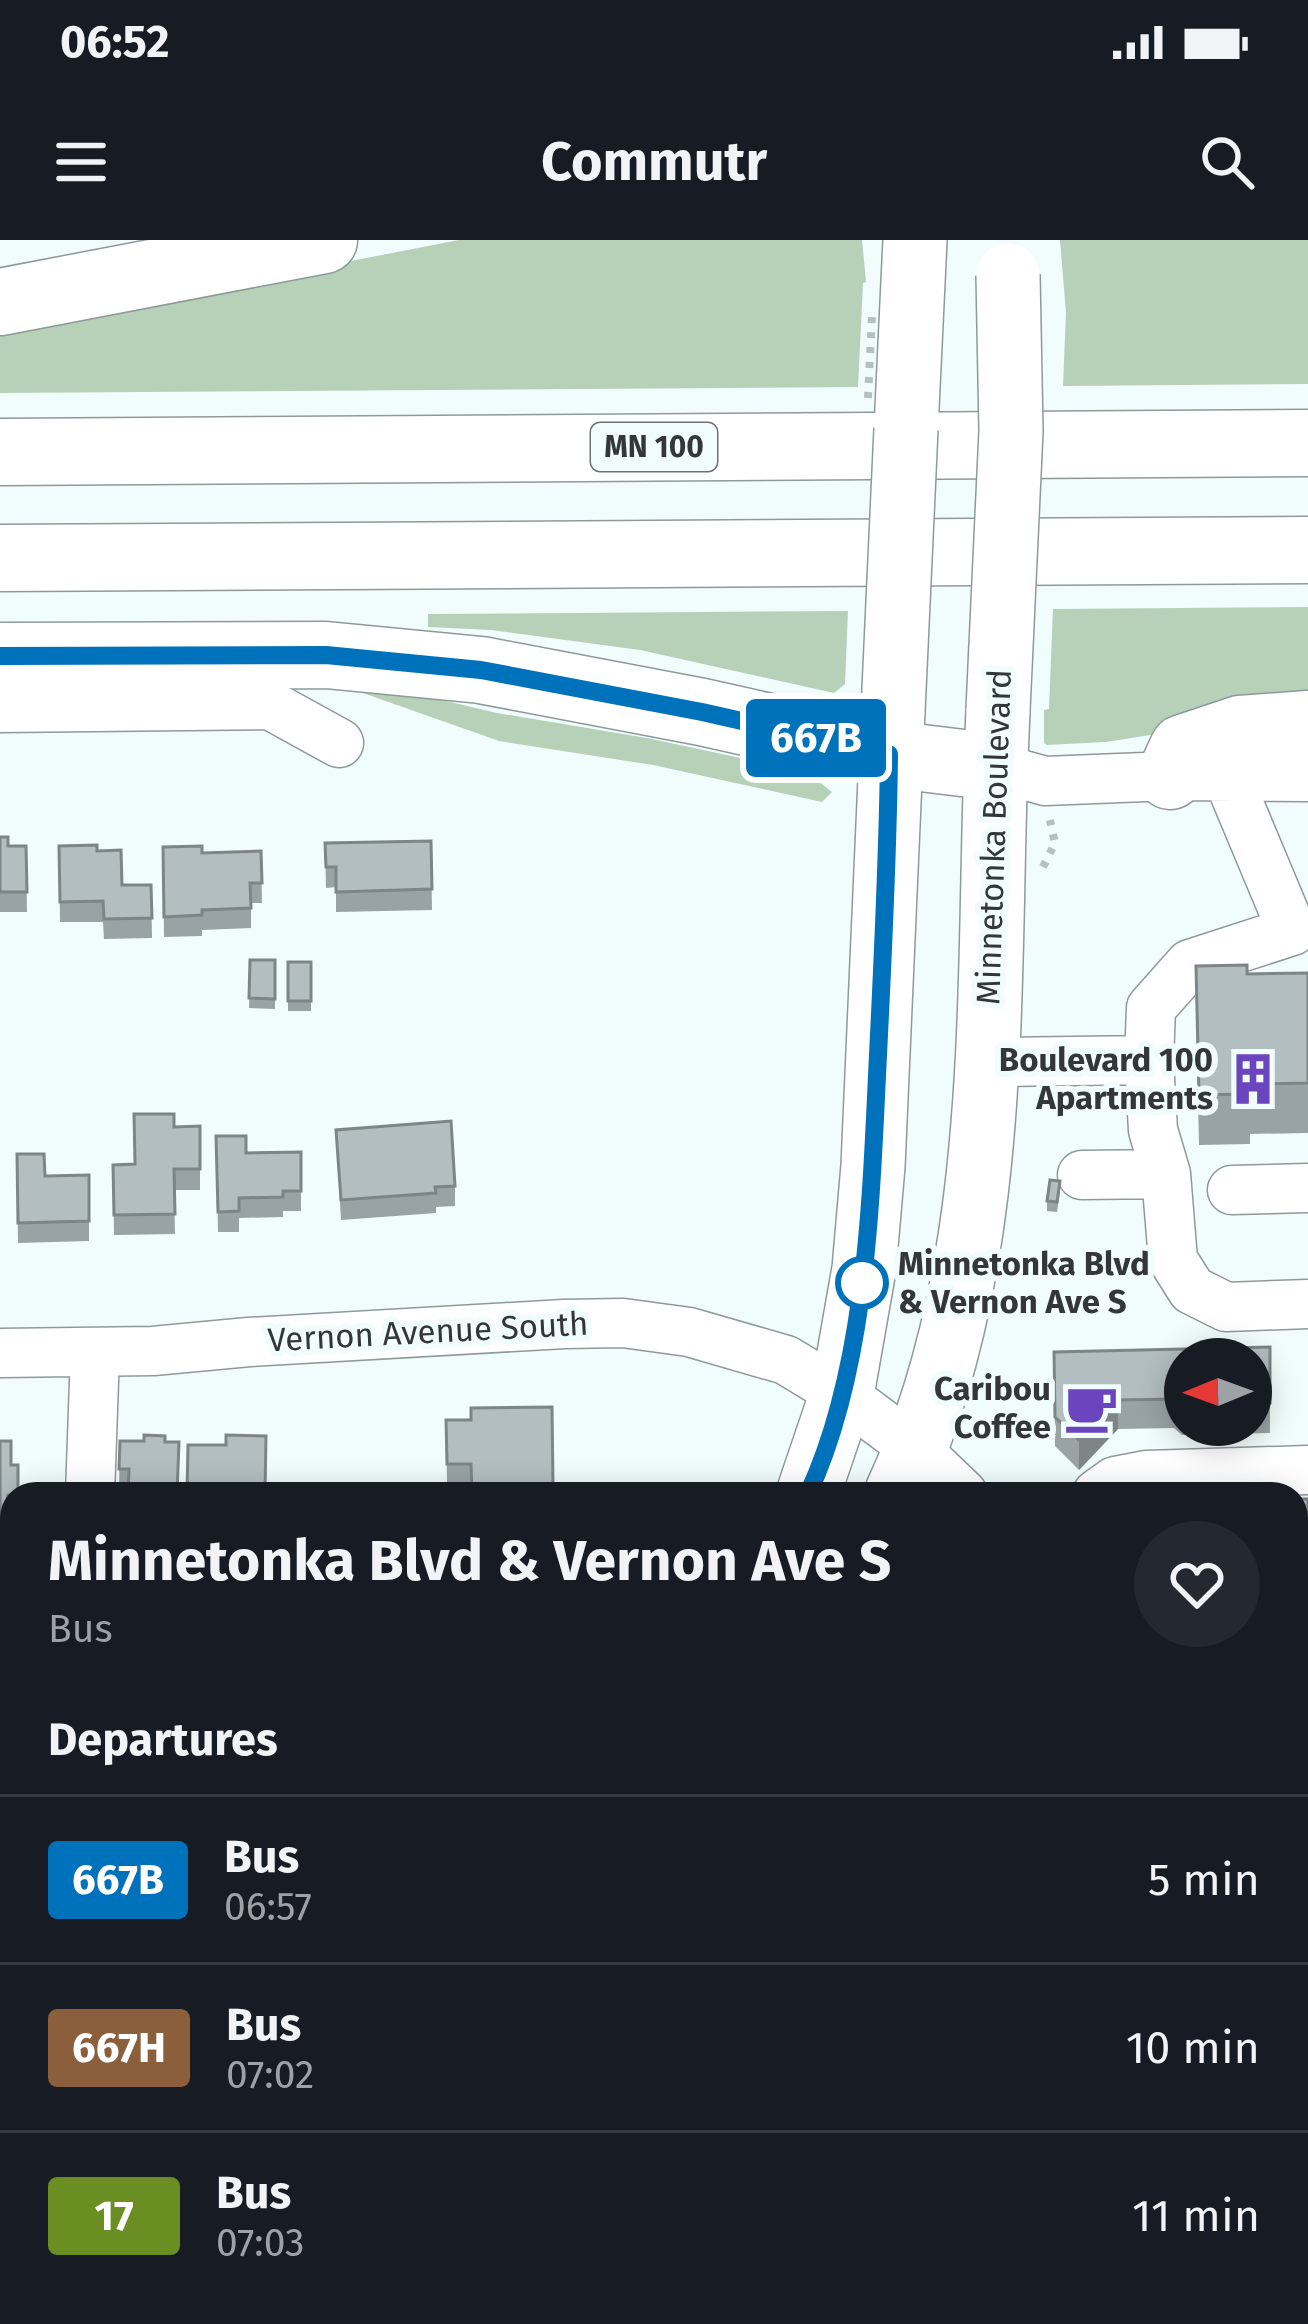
<!DOCTYPE html>
<html lang="en">
<head>
<meta charset="utf-8">
<style>
  :root { --surface:#171b24; --page:#242831; --text:#f1f3f6; --muted:#9ea1a6; --line:#363941 }
  body { margin:0; font-family:"Fira Sans",sans-serif; background:var(--page); color:var(--text); height:100vh; display:flex; flex-direction:column; font-size:45px; white-space:nowrap }
  * { box-sizing:border-box; margin:0 }
  p { font-size:39px; color:var(--muted) }
  .icon { flex:none; width:66px; height:66px; fill:none; stroke:currentColor; stroke-width:2; stroke-linecap:round; stroke-linejoin:round }
  .map { position:relative; flex:1; overflow:hidden }
  .side { position:absolute; left:0px; top:1242px; width:1308px; height:843px; display:flex; flex-direction:column; background:var(--surface); border-radius:36px 36px 0 0; box-shadow:0 6px 30px #0003 }
  .side>* { flex:none }
  .badge { padding:0 24px; border-radius:9px; font-size:42px; line-height:78px }
  .needle { width:78px; rotate:269deg }
  .tools { position:absolute; left:1164px; top:1098px; display:grid; gap:24px }
  .tools a { display:grid; place-items:center; width:108px; height:108px; border-radius:50%; background:var(--surface); box-shadow:0 6px 30px #0003; font-size:60px }
  .map>.badge { position:absolute; translate:-50% -50%; box-shadow:0 0 0 6px #fff }
  h2 { padding:0 48px; font-size:45px; line-height:108px }
  .round { display:grid; place-items:center; flex:none; width:126px; height:126px; border-radius:63px; background:var(--page) }
  .head { display:flex; align-items:center; justify-content:space-between; height:204px; padding:0 48px }
  h1 { font-size:57px; font-weight:700; line-height:90px }
  ul { padding:0; list-style:none }
  li { display:flex; align-items:center; gap:36px; height:168px; padding:0 48px; border-top:3px solid var(--line) }
  li div { flex:1 }
  li b { display:block; font-size:45px }
  li em { font-style:normal }
  li .badge { min-width:132px; font-weight:700; text-align:center }
  .status { display:flex; justify-content:space-between; align-items:center; height:84px; padding:0 60px; background:var(--surface); direction:ltr }
  .status svg { height:33px; fill:currentColor }
  header { display:flex; justify-content:space-between; align-items:center; height:156px; padding:0 48px; background:var(--surface); font-size:54px; font-weight:700 }
  .map>svg:first-child { display:block }
  .green { fill:#b7d1b9 }
  .lines { fill:none; stroke-linecap:round; stroke-linejoin:round }
  .minor-casing { stroke:#8e9a99; stroke-width:51 }
  .major-casing { stroke:#8e9a99; stroke-width:66 }
  .highway-casing { stroke:#8e9a99; stroke-width:69 }
  .path { stroke:#b6c0bf; stroke-width:8; stroke-dasharray:6 9; stroke-linecap:butt }
  .minor { stroke:#fff; stroke-width:48 }
  .major { stroke:#fff; stroke-width:63 }
  .highway { stroke:#fff; stroke-width:66 }
  .major-bridge-casing { stroke:#8e9a99; stroke-width:66; stroke-linecap:butt }
  .path-bridge { stroke:#b6c0bf; stroke-width:8; stroke-dasharray:6 9; stroke-linecap:butt }
  .major-bridge { stroke:#fff; stroke-width:63 }
  .wall { fill:#99a3a5; fill-rule:evenodd }
  .shaded-wall { fill:#7d8586 }
  .building { fill:#b2bec0; stroke:#7d8586; stroke-width:3 }
  .line-casing { stroke:#fff; stroke-width:27 }
  .line { stroke:#0072bc; stroke-width:18 }
  .stop-dot { fill:#fff; stroke:#0072bc; stroke-width:6 }
  .labels { text-anchor:middle; dominant-baseline:central; stroke-width:12; stroke-linejoin:round; paint-order:stroke }
  .shield { fill:#f1fdfc; stroke:#6c7272; stroke-width:3 }
  .shield-label { font-size:30px; font-weight:bold; fill:#333737 }
  .street-label { font-size:33px; fill:#333737; stroke:#f1fdfc }
  .poi-label { font-size:33px; font-weight:bold; fill:#333737; stroke:#f1fdfc; text-anchor:end }
  .stop-label { font-size:33px; font-weight:bold; fill:#333737; stroke:#f1fdfc; text-anchor:start }
</style>
</head>
<body>
<div class="status"><b>06:52</b><svg viewBox="0 0 49 12"><path d="M0 12V9h3v3zM5 12V6h3v6zM10 12V3h3v9zM15 12V0h3v12zM26 1h20v11H26zM47 4h2v5h-2z"/></svg></div>
<header><svg class="icon" aria-label="menu" viewBox="0 0 24 24"><path d="M4 6h16M4 12h16M4 18h16"/></svg>Commutr<svg class="icon" aria-label="search" viewBox="0 0 24 24"><circle cx="10" cy="10" r="6"/><path d="M15 15l6 6"/></svg></header>
<div class="map">
<svg width="1308" height="2084" viewBox="0 0 1308 2084">
  <rect width="100%" height="100%" fill="#f1fdfc"/>
  <!-- green -->
  <path class="green" d="M459,0h403l4,42 -3,1 -5,104 -858,6v-64z
    M1060,0h248v144l-245,2 3,-73z
    M1308,367v103l-202,32 -59,3 -3,-2v-33l5,-1 4,-100z
    M848,371l-3,73 -11,9 -194,-43 -149,-20 -63,-3v-13z
    M162,429l152,1 183,43 150,25 140,30 22,6 23,18 -10,10 -169,-37 -154,-24 -170,-60 -61,-2 -1,6 -267,2v-10l161,-1z"/>
  <g class="lines">
    <!-- minor casing -->
    <g class="minor-casing">
      <path id="minor" d="M0,468l270,-3 69,38
        M995,527l50,14 125,-5 138,1
        M1228,538l64,153 -102,33 -39,44 -2,52 4,70 13,44 7,86 19,30 34,17 82,-3
        M986,822l163,-2
        M1082,935l84,-1
        M1232,950l76,-2
        M0,1113l153,-2 96,-9 315,-18 59,-1 66,9 97,28 56,34 75,56 46,44
        M90,1254l5,-141
        M1097,1254l18,-13 31,-6 162,-5
        M0,1369h12
        M1296,1392l12,-1
        M1296,1597l12,12
        M0,1631h12
        M1296,1983l12,-16
        M735,2073v11
        M797,2073l5,11
        M1247,2084l4,-11"/>
    </g>
    <!-- major casing -->
    <g class="major-casing">
      <path id="major" d="M906,189l9,-189
        M808,1254l34,-100 22,-125 9,-103 20,-455
        M896,1254c112,-239 89,-525 102,-782
        M439,2084v-11"/>
    </g>
    <!-- highway casing -->
    <g class="highway-casing">
      <path id="highway" d="M0,62l324,-62
        M0,212l1308,-9
        M0,318l1308,-8
        M0,416l326,-1 155,15 221,42 187,42 106,13
        M1170,536l13,-28 57,-19 68,-5"/>
    </g>
    <!-- path -->
    <path class="path" d="M1043,627l12,-24 -5,-23"/>
    <!-- minor -->
    <use href="#minor" class="minor"/>
    <!-- major -->
    <use href="#major" class="major"/>
    <!-- highway -->
    <use href="#highway" class="highway"/>
    <!-- major-bridge casing -->
    <g class="major-bridge-casing">
      <path id="major-bridge" d="M998,470l13,-279 -3,-156
        M893,471l13,-282"/>
    </g>
    <!-- path-bridge -->
    <path class="path-bridge" d="M868,158l4,-83"/>
    <!-- major-bridge -->
    <use href="#major-bridge" class="major-bridge"/>
  </g>
  <!-- wall -->
  <path class="wall" d="M0,597l8,9h18l1,66h-27z
    M431,601l1,69 -96,2v-25l-10,1 -1,-45z
    M59,606l38,5 25,34h29l1,53 -48,1 -1,-17h-43z
    M163,607l39,6 59,-2 1,52h-11v25l-49,2v6l-38,1z
    M250,720h25v49l-26,-1z
    M288,722h23v49h-23z
    M1308,733v160l-58,1v10l-51,1 -3,-128 51,-43z
    M200,886v64h-26l1,44 -61,1 -1,-70 21,-1 40,-37z
    M336,890l119,56v20l-19,1v6l-95,7z
    M216,896l30,17 55,-1v59h-18v6l-44,1v14h-21z
    M17,914l28,22 44,-1v66l-71,2z
    M1060,952l-3,20 -10,-1v-10z
    M1270,1107v86l-88,2 -8,-7 -56,1 -39,41 -24,-24 -1,-94zM1185,1119h66v66h-66z
    M552,1167l1,87h-81l-1,-10h-24l-1,-64h25z
    M165,1196l-37,53h-9l1,-48h24z
    M0,1201l11,24 1,50h-4l-1,23h-7z
    M1296,1259h12v67l-12,1z
    M0,1723h12v87h-12z
    M0,1983h12v88h-12z
    M81,2073h123v4l-50,1v6h-22v-4l-51,2z
    M997,2073h172l11,11h-194z"/>
  <!-- shaded-wall -->
  <path class="shaded-wall" d="M1118,1160v29l-39,41v-30z
    M1308,1887v37l-12,12v-37z
    M1120,2073h38l-12,11h-37z"/>
  <!-- building -->
  <path class="building" d="M0,597h8v9h18l1,46h-27z
    M431,601l1,48 -96,3v-25h-10l-1,-24z
    M97,605v6l24,-1 1,35h29l1,33 -48,1 -1,-18 -43,1 -1,-56z
    M202,606v7l59,-2 1,32h-12l1,25 -49,2v5l-38,2 -1,-70z
    M250,720h25v39l-26,-1z
    M288,722h23v39h-23z
    M1247,725v9l61,-1v110l-58,1v10l-51,1 -3,-129z
    M134,874h40v13l26,-1v43h-26l1,45 -61,1 -1,-50 22,-1z
    M451,881l4,65 -20,1 1,6 -95,7 -5,-70z
    M216,896h30v17l55,-1v39h-18v6l-44,1v13l-21,1z
    M17,914h27l1,22 44,-1v46l-71,2z
    M1050,940l10,1 -3,21 -10,-1z
    M1270,1107v56l-19,1v-45h-66v47h-3l-8,-7 -56,1 -39,40 -24,-23 -1,-65z
    M552,1167l1,77h-14v10h-67l-1,-30h-24l-1,-44h25v-12z
    M144,1195l21,1v6h14l-2,52h-49l1,-25h-10l1,-28h24z
    M226,1195l40,1 -1,58h-78l1,-49h38z
    M0,1201h11v24h7v29l-10,1 -1,23h-7z
    M1296,1259h12v47h-12z
    M10,1288h2v54h-4z
    M1296,1718l12,12v157l-12,12z
    M0,1723h12v66l-12,1z
    M0,1983h12v68h-12z
    M997,2073h66l11,11h-88z
    M1099,2073h21l-11,11z
    M1147,2073h22l11,11h-44z"/>
  <g class="lines">
    <!-- line casing -->
    <g class="line-casing">
      <path id="line" d="M0,416l326,-1 155,15 221,42 187,42c-1,101 -6,201 -11,301 -7,140 -10,310 -70,439"/>
    </g>
    <!-- line -->
    <use href="#line" class="line"/>
  </g>
  <!-- icons -->
  <defs>
    <g id="building-bare" transform="scale(4.14)"><path d="M-4-6H4V6H1V3H-1V6H-4ZM-2.5-4.3h1.7v1.8h-1.7ZM.8-4.3h1.7v1.8H.8ZM-2.5-1h1.7V.8h-1.7ZM.8-1h1.7V.8H.8Z" fill="#6a45bd" stroke="#f1fdfc" stroke-width="2.5" paint-order="stroke"/></g>
    <g id="cafe-bare" transform="scale(4.14)"><path d="M-5.5-4.5H6V0H3Q3 3.5 0 3.5H-2.5Q-5.5 3.5-5.5 0ZM3-3.2v2h1.7v-2ZM-6 4.5H4V6H-6Z" fill="#6a45bd" stroke="#f1fdfc" stroke-width="2.5" paint-order="stroke"/></g>
  </defs>
  <g fill-rule="evenodd">
    <use href="#building-bare" x="1253" y="839"/>
    <use href="#cafe-bare" x="1091" y="1168"/>
  </g>
  <!-- markers -->
  <circle class="stop-dot" cx="862" cy="1043" r="24"/>
  <g class="labels">
    <!-- shield labels -->
    <rect class="shield" x="591" y="183" width="126" height="48" rx="9"/>
    <g class="shield-label">
      <text x="654" y="207">MN 100</text>
    </g>
    <!-- street labels -->
    <g class="street-label">
      <text transform="translate(994 597) rotate(-88)">Minnetonka Boulevard</text>
      <text transform="translate(428 1092) rotate(-3)">Vernon Avenue South</text>
    </g>
    <!-- poi labels -->
    <g class="poi-label">
      <text x="1213" y="820">Boulevard 100<tspan x="1213" dy="38">Apartments</tspan></text>
      <text x="1051" y="1149">Caribou<tspan x="1051" dy="38">Coffee</tspan></text>
    </g>
    <!-- stop labels -->
    <g class="stop-label">
      <text x="898" y="1024">Minnetonka Blvd<tspan x="898" dy="38">&amp; Vernon Ave S</tspan></text>
    </g>
  </g>
</svg>
<div class="tools">
<a><svg class="needle" viewBox="-14 -14 28 28"><path d="M0-13l5 13h-10z" fill="#e53935"/><path d="M0 13l5-13h-10z" fill="#9ea1a6"/></svg></a>
</div>
<b class="badge" style="left:816px;top:498px;background:#0072bc;color:#fff">667B</b>
<section class="side">
<div class="head"><div><h1>Minnetonka Blvd &amp; Vernon Ave S</h1><p>Bus</p></div><a class="round"><svg class="icon" aria-label="heart" viewBox="0 0 24 24"><path d="M12 20l-8-8c-3-5 5-10 8-4 3-6 11-1 8 4z"/></svg></a></div>
<h2>Departures</h2>
<ul>
<li><span class="badge" style="background:#0072bc;color:#fff">667B</span><div><b>Bus</b><p>06:57</p></div><em>5 min</em></li>
<li><span class="badge" style="background:#8b5e3c;color:#fff">667H</span><div><b>Bus</b><p>07:02</p></div><em>10 min</em></li>
<li><span class="badge" style="background:#6b8e23;color:#fff">17</span><div><b>Bus</b><p>07:03</p></div><em>11 min</em></li>
</ul>
</section>
</div>
</body>
</html>
